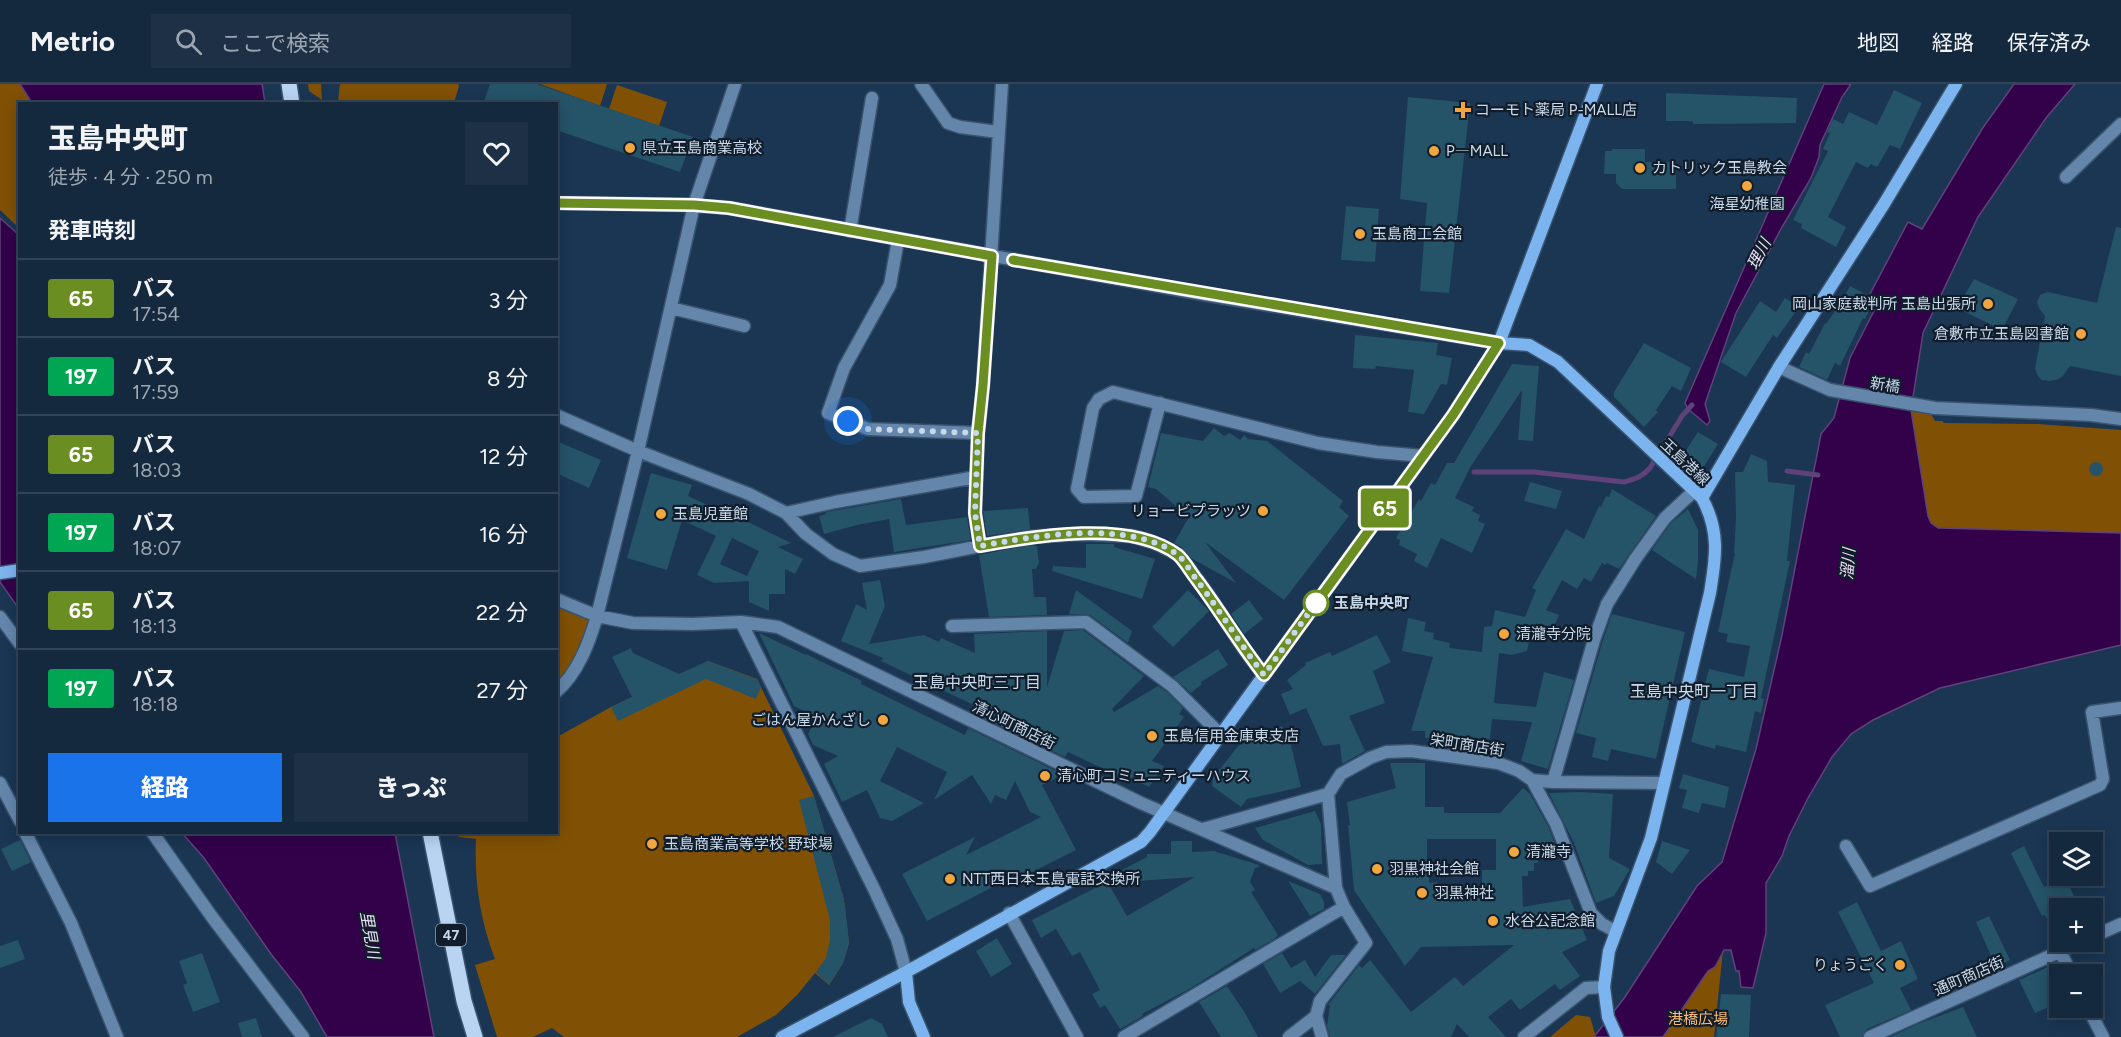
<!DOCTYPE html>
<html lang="ja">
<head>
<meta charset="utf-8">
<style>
  :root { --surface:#14283e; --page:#1d3045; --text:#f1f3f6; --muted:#9da6b0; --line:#334458; --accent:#1a73e8 }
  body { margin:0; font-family:Figtree,"Noto Sans JP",sans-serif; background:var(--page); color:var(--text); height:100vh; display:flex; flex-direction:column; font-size:22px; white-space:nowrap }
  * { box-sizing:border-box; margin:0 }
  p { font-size:20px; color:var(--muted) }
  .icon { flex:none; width:33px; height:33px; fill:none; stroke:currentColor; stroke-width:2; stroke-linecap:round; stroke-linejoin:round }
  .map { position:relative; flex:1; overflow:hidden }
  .side { position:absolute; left:18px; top:18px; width:540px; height:732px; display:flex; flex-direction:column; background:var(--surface); border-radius:0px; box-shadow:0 3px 15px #0003,0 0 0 2px var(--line) }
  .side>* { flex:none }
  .badge { padding:0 12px; border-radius:4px; font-size:21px; line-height:39px }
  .fabs { position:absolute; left:2049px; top:748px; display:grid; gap:12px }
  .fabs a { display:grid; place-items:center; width:54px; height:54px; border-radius:0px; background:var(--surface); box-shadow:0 3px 15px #0003,0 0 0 2px var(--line); font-size:30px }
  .you { position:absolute; width:30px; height:30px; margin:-15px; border:4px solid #fff; border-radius:50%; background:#1a73e8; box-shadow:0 0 0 9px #1a73e833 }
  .map>.badge { position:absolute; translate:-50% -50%; box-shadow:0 0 0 3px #fff }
  h2 { padding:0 30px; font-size:22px; line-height:54px }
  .round { display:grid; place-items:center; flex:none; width:63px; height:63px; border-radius:0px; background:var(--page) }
  .head { display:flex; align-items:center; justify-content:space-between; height:102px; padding:0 30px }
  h1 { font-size:28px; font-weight:800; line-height:45px }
  .primary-button { display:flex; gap:12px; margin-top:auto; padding:12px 30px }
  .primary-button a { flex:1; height:69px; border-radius:0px; background:var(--accent); color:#fff; font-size:24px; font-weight:800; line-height:69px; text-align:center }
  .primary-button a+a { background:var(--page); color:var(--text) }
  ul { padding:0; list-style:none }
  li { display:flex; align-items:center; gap:18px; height:78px; padding:0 30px; border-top:2px solid var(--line) }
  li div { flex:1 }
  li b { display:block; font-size:22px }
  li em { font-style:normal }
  li .badge { min-width:66px; font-weight:700; text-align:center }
  header { display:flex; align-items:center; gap:36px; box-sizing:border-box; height:84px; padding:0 30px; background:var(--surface); border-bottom:2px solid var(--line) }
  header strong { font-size:28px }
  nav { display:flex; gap:33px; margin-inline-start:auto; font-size:21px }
  .search { width:420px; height:54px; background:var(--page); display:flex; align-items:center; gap:15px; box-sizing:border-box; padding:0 21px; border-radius:0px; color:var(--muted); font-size:22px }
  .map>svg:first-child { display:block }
  .green { fill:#805105 }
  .water { fill:#32014a; stroke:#5f427a; stroke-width:1.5 }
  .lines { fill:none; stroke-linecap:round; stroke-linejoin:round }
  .stream { stroke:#5f427a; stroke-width:5 }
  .building { fill:#255368; fill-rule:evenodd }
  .street-casing { stroke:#39536e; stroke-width:15 }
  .secondary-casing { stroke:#39536e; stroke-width:15 }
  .primary-casing { stroke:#39536e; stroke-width:18 }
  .street { stroke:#6486ab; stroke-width:12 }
  .secondary { stroke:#7cb4ef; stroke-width:12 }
  .primary { stroke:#b8d4f2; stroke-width:15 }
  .line-casing { stroke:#fff; stroke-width:14 }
  .line { stroke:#6b8e23; stroke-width:9 }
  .walk { stroke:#c8d9eb; stroke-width:6; stroke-dasharray:0 10.8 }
  .poi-dot { fill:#f1a63f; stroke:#111d2a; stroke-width:2 }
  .stop-dot { fill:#fff; stroke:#6b8e23; stroke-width:3 }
  .labels { text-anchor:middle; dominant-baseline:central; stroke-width:4.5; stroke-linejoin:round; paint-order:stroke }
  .shield { fill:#111d2a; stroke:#91a1b1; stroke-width:1.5 }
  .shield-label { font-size:14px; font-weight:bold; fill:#c8d9eb }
  .poi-label { font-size:15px; fill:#c8d9eb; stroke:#111d2a; text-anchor:start }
  .street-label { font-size:15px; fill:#c8d9eb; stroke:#111d2a }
  .stop-label { font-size:15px; font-weight:bold; fill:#c8d9eb; stroke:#111d2a; text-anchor:start }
  .park-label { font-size:15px; fill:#f8be78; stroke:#111d2a }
  .water-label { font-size:16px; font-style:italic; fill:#eadcf5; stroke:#111d2a }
  .neighbourhood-label { font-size:16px; fill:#c8d9eb; stroke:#111d2a }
</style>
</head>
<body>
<header>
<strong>Metrio</strong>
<div class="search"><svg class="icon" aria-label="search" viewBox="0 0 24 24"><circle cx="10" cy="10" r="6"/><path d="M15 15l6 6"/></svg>ここで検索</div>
<nav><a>地図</a><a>経路</a><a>保存済み</a></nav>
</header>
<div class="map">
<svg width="2121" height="953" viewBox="0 0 2121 953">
  <rect width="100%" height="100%" fill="#1a3653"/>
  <!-- green -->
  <path class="green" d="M0,0h20l12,19 -12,1 -1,124 -19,-18z
    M308,0h13l1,16 -13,-9z
    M340,0h118l1,2 -5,17 -99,1 -17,-3z
    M540,0h67l-7,22z
    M617,1l50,17 -8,24 -50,-17z
    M1911,326l19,2 5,9h7l2,2 94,1 83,6v103l-183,-5 -7,-5 -3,-7z
    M557,515l40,17 -40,76z
    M708,577l49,18 57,117 30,104 5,43 -6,20 -14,22 -14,-12 -18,22 -21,20 -39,22h-173l-12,-9 -19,9h-36l-22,-72 20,-6c-15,-39 -21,-79 -19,-120l-17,-2 1,-5h96l1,-95 54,-30z
    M1723,866l-9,87h-51l45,-66 7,-4z
    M1576,931l14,2 6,20h-46z"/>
  <!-- water -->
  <path class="water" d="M20,0h242l3,19h-233z
    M1824,0h27l-9,13 -22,48 -1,12 -8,21 -29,49 -46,86 -31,91 5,17 -3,4 -19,-16 -3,-6z
    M2014,0h61l-29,34 -68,99 -55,116 -12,77 17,106 3,7 7,5 183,5v112l-181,43 -67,32 -22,14 -19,23 -24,41 -19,38 -7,20 -16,27v50l-13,55 -12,-1 -2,-16h-3l-5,-21h-7l-9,17 -7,4 -45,66h-69l31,-40 72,-111 25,-24 34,-113 26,-114 39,-201 13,-16 16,-60 30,-59 -10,-5 38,-72 14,7 60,-100z
    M0,134l19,17v374l-19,-27z
    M182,749h213l39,204h-107l-26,-45 -30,-38 -67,-96z"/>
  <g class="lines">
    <!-- stream -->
    <path class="stream" d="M1787,387l31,4
      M1474,388h60l90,10c11,-3 18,-5 26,-14l32,-52 10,-11"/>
  </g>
  <!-- building -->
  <path class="building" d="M490,0h47l156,53 -13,35 -124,-42v-26h-73z
    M1894,6l28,13 -22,46 -10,-4 -13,22 -6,-3 -3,4 -12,-6 -28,55 18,10 -10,20 -35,-19 1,-4 -9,-4 35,-69 -5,-2 7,-16 -3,-1 6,-13 10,5 6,-12 28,13z
    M1666,9l131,5 -1,25 -103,1v-3h-27z
    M1408,13l62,6 -21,190 -29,-2 7,-88 -27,-4z
    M1612,65h33v13h31v27h-54l-6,-6v-9h-12l1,-23h7z
    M1346,122l33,3 -4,53 -34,-2z
    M2116,143l5,1v148l-51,-10 -7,10 -6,4 -8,1 -7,-1 -5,-5 -2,-7 10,-52 -6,-8 -2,-6 3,-7 8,-3 49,11z
    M1974,195l44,20 -16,31 -45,-22z
    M1850,202l19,10 4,7 -8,16 -2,-1 -23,48 -5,-3 -8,17 -28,-13 7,-15 3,2 16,-31 1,1 12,-17z
    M1785,214l14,9 -22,31 -4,-3 -27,42 -25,-15 39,-61 16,11z
    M1355,251l83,8 -2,12 16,3 -5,27 -6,-1 -17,30 -16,-2 6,-42 -38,-4 -1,3 -22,-1z
    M1644,259l47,25 -10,23 -9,-5 -16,24 2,2 -14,15 -30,-30v-5z
    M1512,280l27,2 -6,75 -15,-1 4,-50 -51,76 -16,32 19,9 -2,4 8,4 -2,6 7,3 -13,29 -31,-15 -14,30 -13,-7 3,-7 -18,-9 1,-5 -4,-2 23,-39 2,2 10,-18 4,2 12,-22h7z
    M1214,344l10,8 6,-3 10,7 4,-5 4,4 19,2 76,60 -4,6 10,9 -65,84 -79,-58 31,41 -45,-25 -8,-10 -9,-5 15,-26 -33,-28 -8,-2 13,-54 42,8z
    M1698,348l20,12 -15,24 -20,-13z
    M556,357l45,19 -12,28 -33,-15z
    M1751,370l16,7 1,21 27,3 -8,76h3l-29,137 3,1 -3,14 -6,-2 -9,41 -30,-7 -1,4 -24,-7 18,-73 35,8 6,-31 -24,-4 2,-8 -10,-2 17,-79h-1l2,-35 -1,-46h8z
    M2089 385a7 7 0 1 1 14 0a7 7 0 1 1-14 0Z
    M651,389l41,12 -4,11 39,18 2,-3 16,7 -1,2 47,23 -13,4 25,12 -8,15 -10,-5v25h-16v17l-20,-9v-21l-35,2 -17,-8 19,-39 -34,-16 -15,50 -40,-12zM732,454l27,13 -12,25 -27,-12z
    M1530,398l32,9 -6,18 -32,-8z
    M1612,405l44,27 -37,53 -12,-6 -2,2 -3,-2 -11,19 -7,-4 -7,11 -15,-9 -16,30 13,5 -9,20 -18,-7 -5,23 -15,4 -13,-2 -5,50 42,4 8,-35 30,8 -26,89 -27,-8 11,-39 -40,-3 -2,20 -24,-2v4l-41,-3v-7h-14l22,-74 -31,-6 6,-33 18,4 -2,9 10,2 -1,6 17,4 -1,5 33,4 2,-25 8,-1 3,-16 30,7 11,-27 -4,-2 34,-59 18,10 15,-33 2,1 5,-11 3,1z
    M901,415l5,26 61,-8 4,23 -77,12 -5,-33 -32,6 -33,9 -5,-18 7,-2v-2z
    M1028,424l2,21 -43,7 -4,-25z
    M1688,425l10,21v32l-2,17 -44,-29 19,-27z
    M1086,460h28v3l41,12 -13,40 -90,-28 1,-5 33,2z
    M1028,461l9,1 2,17 -3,6h-4l2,28h12l1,18 -58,2 -10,-62z
    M880,496l5,26 -16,38 55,-9 15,7 2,-4 34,15 -1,-19 73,-3v56l17,-56 19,-1 61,46 -32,33 2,3 44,-26 9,6 16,16 -4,6 5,3 -32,44 12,5 -15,21 -22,-11 -2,3 -57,-27 -3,5 -90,-43 3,-7 -97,-46 2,-3 -42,-17 15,-37 11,6 -5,-27z
    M1076,506l56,41 -4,12 -38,-28 -21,-1z
    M1188,506l21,21 -36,36 -21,-20z
    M1249,516l14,19 -19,15 -13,-20z
    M1612,530l73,18 -29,127 -45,-10 -3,12 -16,-4 4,-19 -20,-5 26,-90z
    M759,549l47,22v-1l56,27 -1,3 104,51 3,-7 90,44 -3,7 -13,6 34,65 -62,31 -2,-4 -85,44 -25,-47 73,-37 -9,18 75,-38 -11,-5 -15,-31 -9,19 -11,-5 -4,9 -19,-29 -38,25 13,-28 -50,-25 -17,34 44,22 -32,18 -12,-3 -13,-28 -25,12 -18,-38 14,-8 -25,-11 -5,-11 8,-17 -22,-11z
    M1377,551l14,27 -18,9 12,32 -36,13 16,35 -23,13 -2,-20 -17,2 -17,-38 -16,7 -9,-21 12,-5 -6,-9 19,-15 -1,-2 25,-11 2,4z
    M631,564l2,5 46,21 29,-13 50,19 3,7 -5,12 -50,-20 -88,42 -7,-14 21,-10 -20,-40z
    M1218,565l10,16 -27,17 1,2 -11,9 -18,-16z
    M1282,642l9,19 10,42 -54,12 -6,8 -29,-21 1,-8 25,-32z
    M1390,679h35v44h19v6h56l23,-25 7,6 19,34 8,22 -19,9v4h-4v8h-6v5h-6l1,31 47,-8 17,41 -25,12 18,24 -20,14 -5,-6 -35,26 -9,-11 -23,18 18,20h-37l-12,-13 -6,13h-121l-3,-11 3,-21h-2l31,-40 3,3 8,-8 41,52 44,-35 8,9 51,-41 -93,2 -16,19 -51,-76 -6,-65h2l-3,-23 49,-14zM1427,755h69v31h-14v28l-44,2 -1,-18 -8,1v-9h-2z
    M1683,690l46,13 -4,21 -23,-5 -3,10 -17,-5 5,-18 -8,-2z
    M1581,708l32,2 -4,64 21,11 -16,27 -18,7 -22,-60 -25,-50z
    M814,712l30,104 3,23 2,20 -6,20 -14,22 -13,-13 10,-14 4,-18v-20l-31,-120z
    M1315,727l6,13 1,40 -14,1 -45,-25 -8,-12z
    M20,756l11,22 -19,9 -11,-22z
    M1171,757h21v11l22,-1 45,14v2l-4,1 -5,14 5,8 -4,2 27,43 -4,4 -19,11 -1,-2 -63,40 -49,26 1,2 -23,13 -15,-24 -5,3 -8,-14 8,-4 -20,-38 -8,4 -16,-27 -15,9 -9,-18 73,-37 -10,1 52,-27v-3h24zM1195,793l-68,39 -19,-33z
    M1662,757l28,9 -18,24 -16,-12z
    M2024,762l20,41 21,-10 15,32h-20l-2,34 -13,-28 -3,1 -31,-63z
    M1288,797l32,13 4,8v7l-14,7z
    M1857,818l24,49 20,-10 17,38 -18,9 11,22 -44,19 -5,8h-22l-15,-32 49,-22 -36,-71z
    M1989,832l21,44 -14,7 -20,-45z
    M997,854l15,26 -21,13 -15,-26z
    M18,856l7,19 -25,9v-22z
    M202,869l18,49 -27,10 -10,-27 4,-2 -8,-22z
    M1282,869l9,15 14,-8 10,17 16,-22h15l-31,39 -15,-13 -20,12 -17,-29z
    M2057,879l3,5v34l-25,11 -16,-33z
    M1227,902l18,27 13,24h-37l-22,-35z
    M1721,910l30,1 -2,42h-33z
    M1963,923l14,30h-87l28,-13z
    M256,934l6,19h-20l-4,-14z
    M871,934l11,6 6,13h-55z"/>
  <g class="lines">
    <!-- street casing -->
    <g class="street-casing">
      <path id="street" d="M921,0l27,39 12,4 38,5
        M2066,93l55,-53
        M556,119l138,2 35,3 479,87 291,48
        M850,147l22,-133
        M898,156l-8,45 -46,83 -16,45 40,16 110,4
        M671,224l73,18
        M1779,283l51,23 105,18 156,7 30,4
        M1160,319l-24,93 -52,1 -7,-8 16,-81 6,-9 14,-7 205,51 59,9 46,4
        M556,331l82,36 111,43 37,19 20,21 27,20 27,12 64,-9 103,-20 53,-3 52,2 23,7 24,12 31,42 34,52 20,26
        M786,429l49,-11 141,-25
        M980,462l-5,-33 3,-80 5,-48 19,-301
        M556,515l41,17 36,7 60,1 48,-2 37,5 363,176 195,85
        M0,533l20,27
        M741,538l133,267 23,50 9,33
        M952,542l134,-4 86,64 48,48
        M556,608c22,-19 33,-49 41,-76l41,-165 56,-246 41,-121
        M1532,696l21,2 111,1
        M1553,698l41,-142 13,-36 29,-46 29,-40 29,-27
        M0,699l20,38
        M1203,745l125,-35
        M25,748l46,91 46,114
        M152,748l60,85 91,120
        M1846,762l24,40 230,-101 3,-6 -11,-67 29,-4
        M1009,829l68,124
        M2092,853l29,-13
        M2060,867l12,24
        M2088,924l15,29
        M1316,932l6,21
        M1124,953l220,-130
        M1289,953l27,-21 4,-15 46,-58 -22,-36 -8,-19 -8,-94 13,-20 29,-16 16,-6 25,-1 87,12 21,8 13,9 24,44 35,89 11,11 13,7
        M1524,953l62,-49 18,-1
        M1870,953l211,-95"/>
    </g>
    <!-- secondary casing -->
    <g class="secondary-casing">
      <path id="secondary" d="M1499,259l30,2 29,17 144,136c18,33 14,59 8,95l-59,245 -42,113 -5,36 4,30 9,20
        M1702,414l77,-131 105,-163 72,-120
        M0,489l20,-3
        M906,888l3,30 15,35
        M782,953l124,-65 235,-130 9,-10 303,-417 46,-72 98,-259"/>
    </g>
    <!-- primary casing -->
    <g class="primary-casing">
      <path id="primary" d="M289,0l3,20
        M430,748l34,169 11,36"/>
    </g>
    <!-- street -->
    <use href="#street" class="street"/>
    <!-- secondary -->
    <use href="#secondary" class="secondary"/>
    <!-- primary -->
    <use href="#primary" class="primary"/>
  </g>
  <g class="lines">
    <!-- line casing -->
    <g class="line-casing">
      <path id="line" d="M556,119l138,2 35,3 263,48 -9,129 -5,48 -3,80 5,33c54,-10 151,-27 198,9 7,6 13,18 19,25 23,31 43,64 67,95l189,-260 46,-72 -486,-83"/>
    </g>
    <!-- line -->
    <use href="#line" class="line"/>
    <!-- walk -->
    <path class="walk" d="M848,337l20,8 110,4 -3,80 5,33c54,-10 151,-27 198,9 7,6 13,18 19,25 23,31 43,64 67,95l54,-75 -2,3"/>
  </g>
  <!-- markers -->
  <g class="poi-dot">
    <path d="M1460 17h6v6h6v6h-6v6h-6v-6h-6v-6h6z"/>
    <circle cx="630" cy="64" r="6"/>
    <circle cx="1434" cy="67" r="6"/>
    <circle cx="1640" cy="84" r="6"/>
    <circle cx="1747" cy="102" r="6"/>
    <circle cx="1360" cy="150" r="6"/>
    <circle cx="1988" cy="220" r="6"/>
    <circle cx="2081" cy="250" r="6"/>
    <circle cx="1263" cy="427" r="6"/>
    <circle cx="661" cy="430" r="6"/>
    <circle cx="1504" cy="550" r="6"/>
    <circle cx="883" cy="636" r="6"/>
    <circle cx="1152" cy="652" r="6"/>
    <circle cx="1045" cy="692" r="6"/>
    <circle cx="652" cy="760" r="6"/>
    <circle cx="1514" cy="768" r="6"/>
    <circle cx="1377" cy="785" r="6"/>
    <circle cx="950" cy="795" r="6"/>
    <circle cx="1422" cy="809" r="6"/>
    <circle cx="1493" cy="837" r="6"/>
    <circle cx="1900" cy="881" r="6"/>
  </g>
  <circle class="stop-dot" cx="1316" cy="519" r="12"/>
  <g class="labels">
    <!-- shield labels -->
    <rect class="shield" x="436" y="840" width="30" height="22" rx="4.5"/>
    <g class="shield-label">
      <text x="451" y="851">47</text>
    </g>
    <!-- poi labels -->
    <g class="poi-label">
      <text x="1475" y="26">コーモト薬局 P-MALL店</text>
      <text x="642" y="64">県立玉島商業高校</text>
      <text x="1446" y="67">P―MALL</text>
      <text x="1652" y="84">カトリック玉島教会</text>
      <text x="1747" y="120" text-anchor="middle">海星幼稚園</text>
      <text x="1372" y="150">玉島商工会館</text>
      <text x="1976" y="220" text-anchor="end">岡山家庭裁判所 玉島出張所</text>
      <text x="2069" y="250" text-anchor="end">倉敷市立玉島図書館</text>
      <text x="1251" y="427" text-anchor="end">リョービプラッツ</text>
      <text x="673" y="430">玉島児童館</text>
      <text x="1516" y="550">清瀧寺分院</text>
      <text x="871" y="636" text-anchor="end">ごはん屋かんざし</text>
      <text x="1164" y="652">玉島信用金庫東支店</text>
      <text x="1057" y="692">清心町コミュニティーハウス</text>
      <text x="664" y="760">玉島商業高等学校 野球場</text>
      <text x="1526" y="768">清瀧寺</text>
      <text x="1389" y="785">羽黒神社会館</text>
      <text x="962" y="795">NTT西日本玉島電話交換所</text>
      <text x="1434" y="809">羽黒神社</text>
      <text x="1505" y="837">水谷公記念館</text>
      <text x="1888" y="881" text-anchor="end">りょうごく</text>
    </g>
    <!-- street labels -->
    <g class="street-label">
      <text transform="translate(1885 301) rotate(9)">新橋</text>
      <text transform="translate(1685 378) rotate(43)">玉島港線</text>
      <text transform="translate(1014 641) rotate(26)">清心町商店街</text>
      <text transform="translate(1467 661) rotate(9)">栄町商店街</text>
      <text transform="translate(1969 892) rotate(-24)">通町商店街</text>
    </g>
    <!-- stop labels -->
    <g class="stop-label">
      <text x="1334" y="519">玉島中央町</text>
    </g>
    <!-- park labels -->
    <g class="park-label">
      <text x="1698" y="935">港橋広場</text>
    </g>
    <!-- water labels -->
    <g class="water-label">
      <text transform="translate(1759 170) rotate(-62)">理川</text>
      <text transform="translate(1848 480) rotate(-86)">溜川</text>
      <text transform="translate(370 851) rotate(80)">里見川</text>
    </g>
    <!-- neighbourhood labels -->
    <g class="neighbourhood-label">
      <text x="977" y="598">玉島中央町三丁目</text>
      <text x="1694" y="607">玉島中央町一丁目</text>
    </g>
  </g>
</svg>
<div class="fabs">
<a><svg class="icon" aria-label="layers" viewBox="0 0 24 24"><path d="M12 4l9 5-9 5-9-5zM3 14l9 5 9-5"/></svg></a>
<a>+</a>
<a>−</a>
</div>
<div class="you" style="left:848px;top:337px"></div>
<b class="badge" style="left:1385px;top:424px;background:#6b8e23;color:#fff">65</b>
<section class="side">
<div class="head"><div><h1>玉島中央町</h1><p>徒歩 · 4 分 · 250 m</p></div><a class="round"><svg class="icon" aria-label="heart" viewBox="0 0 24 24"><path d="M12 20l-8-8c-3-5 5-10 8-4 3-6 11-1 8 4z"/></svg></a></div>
<h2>発車時刻</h2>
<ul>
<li><span class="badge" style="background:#6b8e23;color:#fff">65</span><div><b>バス</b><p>17:54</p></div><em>3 分</em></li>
<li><span class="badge" style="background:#00a651;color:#fff">197</span><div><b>バス</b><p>17:59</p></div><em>8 分</em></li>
<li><span class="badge" style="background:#6b8e23;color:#fff">65</span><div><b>バス</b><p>18:03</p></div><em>12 分</em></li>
<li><span class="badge" style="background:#00a651;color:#fff">197</span><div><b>バス</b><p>18:07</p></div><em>16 分</em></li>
<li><span class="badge" style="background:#6b8e23;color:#fff">65</span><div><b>バス</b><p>18:13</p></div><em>22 分</em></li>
<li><span class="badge" style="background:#00a651;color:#fff">197</span><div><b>バス</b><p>18:18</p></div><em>27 分</em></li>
</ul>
<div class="primary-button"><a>経路</a><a>きっぷ</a></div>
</section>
</div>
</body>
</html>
